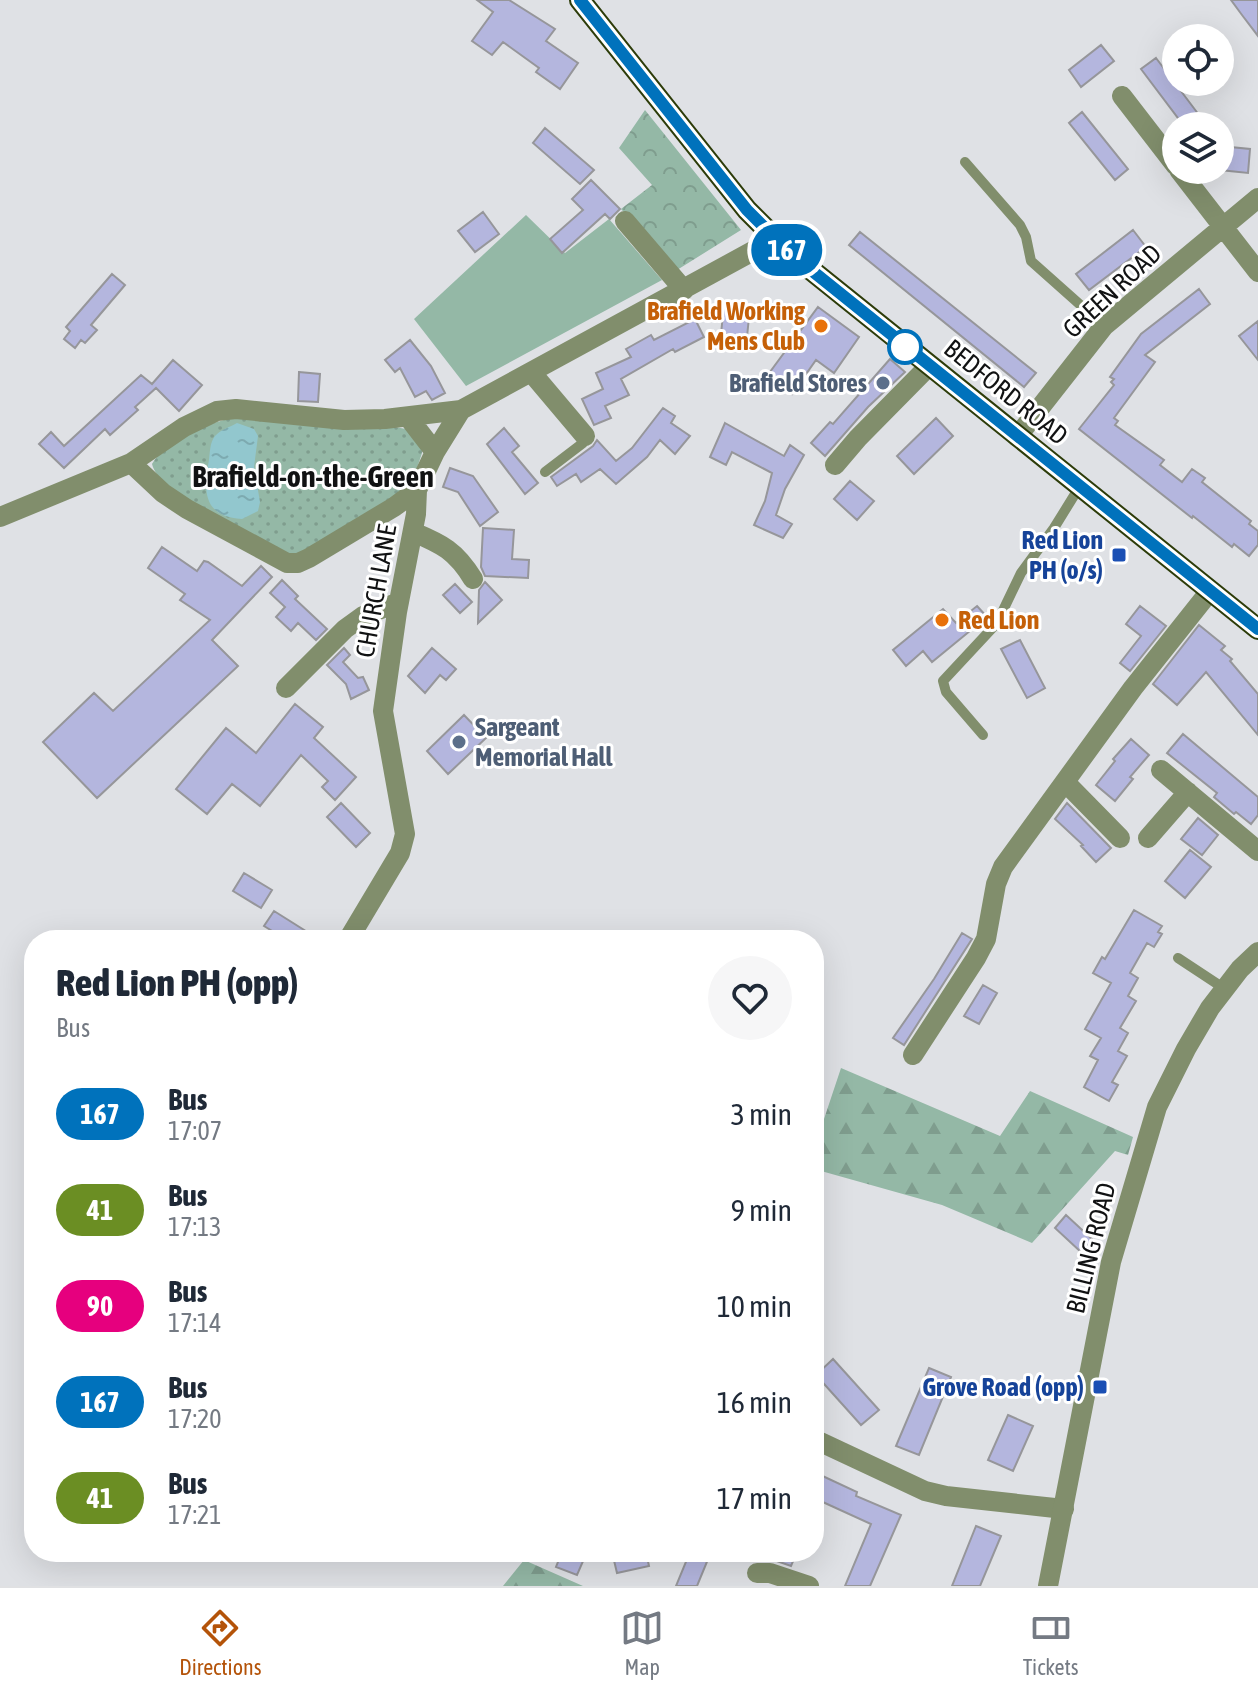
<!DOCTYPE html>
<html lang="en">
<head>
<meta charset="utf-8">
<style>
  :root { --surface:#fff; --page:#f6f6f7; --text:#1f2937; --muted:#747a83; --line:#e0e1e3; --accent:#b45309 }
  body { margin:0; font-family:"Asap Condensed",sans-serif; background:var(--page); color:var(--text); height:100vh; display:flex; flex-direction:column; font-size:30px; white-space:nowrap }
  * { box-sizing:border-box; margin:0 }
  p { font-size:26px; color:var(--muted) }
  .icon { flex:none; width:44px; height:44px; fill:none; stroke:currentColor; stroke-width:2; stroke-linecap:round; stroke-linejoin:round }
  .map { position:relative; flex:1; overflow:hidden }
  .sheet { position:absolute; left:24px; top:930px; width:800px; height:632px; display:flex; flex-direction:column; background:var(--surface); border-radius:32px; box-shadow:0 8px 32px #0002 }
  .sheet>* { flex:none }
  .badge { padding:0 16px; border-radius:26px; font-size:28px; line-height:52px }
  .tools { position:absolute; left:1162px; top:24px; display:grid; gap:16px }
  .tools a { display:grid; place-items:center; width:72px; height:72px; border-radius:50%; background:var(--surface); box-shadow:0 8px 32px #0002; font-size:40px }
  .map>.badge { position:absolute; translate:-50% -50%; box-shadow:0 0 0 4px #fff }
  .round { display:grid; place-items:center; flex:none; width:84px; height:84px; border-radius:42px; background:var(--page) }
  .headline { display:flex; align-items:center; justify-content:space-between; height:136px; padding:0 32px }
  h1 { font-size:38px; font-weight:800; line-height:60px }
  ul { padding:0; list-style:none }
  li { display:flex; align-items:center; gap:24px; height:96px; padding:0 32px }
  li div { flex:1 }
  li b { display:block; font-size:30px }
  li em { font-style:normal }
  li .badge { min-width:88px; font-weight:700; text-align:center }
  .tabs { display:flex; justify-content:space-around; align-items:center; height:112px; border-top:2px solid var(--line); background:var(--surface); font-size:22px; color:var(--muted) }
  .tabs a { display:grid; justify-items:center; gap:4px }
  .tabs .selected { color:var(--accent) }
  .map>svg:first-child { display:block }
  .grass { fill:url(#grass-dots) }
  .forest { fill:url(#forest-firs) }
  .park { fill:url(#park-crowns) }
  .garden { fill:#94b8a6 }
  .water { fill:url(#water-ripples) }
  .building { fill:#b4b6de; stroke:#96969a; stroke-width:2 }
  .lines { fill:none; stroke-linecap:round; stroke-linejoin:round }
  .service { stroke:#818e6c; stroke-width:10 }
  .minor { stroke:#818e6c; stroke-width:20 }
  .tertiary { stroke:#818e6c; stroke-width:20 }
  .trunk { stroke:#2d3c0a; stroke-width:22 }
  .line-casing { stroke:#fff; stroke-width:18 }
  .line { stroke:#0072bc; stroke-width:12 }
  .food-dot { fill:#e8710a; stroke:#fff; stroke-width:3 }
  .stop-dot { fill:#fff; stroke:#0072bc; stroke-width:4 }
  .service-dot { fill:#5c6f8a; stroke:#fff; stroke-width:3 }
  .transit-dot { fill:#1a4fb4; stroke:#fff; stroke-width:3 }
  .labels { text-anchor:middle; dominant-baseline:central; stroke-width:6; stroke-linejoin:round; paint-order:stroke }
  .street-label { font-size:26px; fill:#111213; stroke:#fff }
  .food-label { font-size:26px; font-weight:bold; fill:#c56008; stroke:#fff; text-anchor:end }
  .service-label { font-size:26px; font-weight:bold; fill:#4e5e75; stroke:#fff; text-anchor:end }
  .transit-label { font-size:26px; font-weight:bold; fill:#164399; stroke:#fff; text-anchor:end }
  .quarter-label { font-size:30px; font-weight:bold; fill:#111213; stroke:#fff }
</style>
</head>
<body>
<div class="map">
<svg width="1258" height="1586" viewBox="0 0 1258 1586">
  <defs>
    <pattern id="grass-dots" width="8" height="8" patternUnits="userSpaceOnUse" patternTransform="scale(2)"><rect width="8" height="8" fill="#94b8a6"/><path d="M2 2h.1M6 6h.1" fill="none" stroke="#7f9d8e" stroke-width="1.8" stroke-linecap="round"/></pattern>
    <pattern id="forest-firs" width="22" height="20" patternUnits="userSpaceOnUse" patternTransform="scale(2)"><rect width="22" height="20" fill="#94b8a6"/><path d="M5 1l3.5 6h-7zM16 11l3.5 6h-7z" fill="#7f9d8e"/></pattern>
    <pattern id="park-crowns" width="20" height="18" patternUnits="userSpaceOnUse" patternTransform="scale(2)"><rect width="20" height="18" fill="#94b8a6"/><path d="M2 6a3 3 0 1 1 6 0M12 15a3 3 0 1 1 6 0" fill="none" stroke="#7f9d8e"/></pattern>
    <pattern id="water-ripples" width="26" height="14" patternUnits="userSpaceOnUse" patternTransform="scale(2)"><rect width="26" height="14" fill="#92c7ce"/><path d="M2 4q2-2 4 0t4 0M15 11q2-2 4 0t4 0" fill="none" stroke="#7daab0"/></pattern>
  </defs>
  <rect width="100%" height="100%" fill="#dfe1e5"/>
  <!-- grass -->
  <path class="grass" d="M236,417l159,10 11,2 16,12v12l-7,21 -12,19 -85,57 -34,7c-32,-18 -124,-60 -132,-93 14,-24 58,-42 84,-47z"/>
  <!-- forest -->
  <path class="forest" d="M841,1068l159,68 30,-45 103,46 -5,18 -13,-4 -83,92 -90,-38 -128,-36v-20z
    M524,1560l59,26h-80z"/>
  <!-- park -->
  <path class="park" d="M645,110l96,120 -64,40 -56,-61 31,-24 -33,-37z"/>
  <!-- garden -->
  <path class="garden" d="M526,215l39,38 44,-34 53,61 -196,106 -52,-67z"/>
  <!-- water -->
  <path class="water" d="M237,423l17,6 4,7 -4,31 6,35 -2,9 -16,8c-39,-2 -39,-29 -33,-59 1,-8 1,-18 6,-24 5,-6 15,-9 22,-13z"/>
  <!-- building -->
  <path class="building" d="M477,0h32l46,29 -9,12 32,22 -18,26 -24,-17 3,-4 -36,-26 -11,13 -20,-14 21,-29z
    M1231,0h27v36l-16,-21z
    M1101,45l13,16 -33,26 -12,-17z
    M1156,58l43,57 -15,11 -43,-57z
    M1082,112l46,57 -13,11 -46,-57z
    M545,128l49,42 -14,14 -47,-41z
    M1220,146l30,3 -2,24 -28,-3z
    M591,180l29,29 -10,10 -5,-5 -43,39 -12,-14 33,-29 -11,-11z
    M483,212l16,22 -24,18 -17,-21z
    M1133,230l13,17 -57,43 -13,-16z
    M860,232l176,141 -12,14 -175,-142z
    M112,274l13,11 -34,40 6,5 -12,13 -4,-3 -6,8 -11,-9 6,-8 -4,-4z
    M1199,289l11,15 -65,51 10,7 -41,56 4,3 -3,4 49,35 -4,5 22,17 10,-13 13,9 -3,4 49,39 -2,3 9,7v14l-9,11 -15,-12 -2,3 -39,-31 -1,2 -113,-89 35,-44 -3,-3 3,-3 -4,-2 31,-43z
    M724,304l26,3 -3,30 -26,-3z
    M818,307l41,30 -25,36 -18,-13 -24,34 -25,-18z
    M695,319l9,18 -29,15 -2,-3 -52,30 8,16 -24,11 6,12 -17,7 -12,-26 21,-10 -7,-16 35,-16 -5,-8 25,-14 3,5z
    M1258,321v39l-19,-24z
    M410,340l21,26 14,27 -13,7 -6,-9 -11,6 -15,-29 -5,4 -10,-12z
    M890,359l15,13 -37,35 -43,49 -14,-13 19,-21 3,2z
    M173,360l29,25 -23,26 -23,-23 -21,19 3,3 -28,25 -5,-6 -41,39 -25,-24 12,-12 13,14 77,-71 11,9z
    M299,372l21,2 -2,28 -20,-1z
    M663,408l12,8 -4,7 19,13 -15,18 -15,-14 -13,17 -31,27 -16,-15 -19,13 -5,-8 -19,12 -6,-9 42,-31 4,-6 19,21 16,-13z
    M936,418l17,18 -39,38 -17,-18z
    M725,423l59,33 6,-11 14,10 -19,34 -9,26 16,9 -9,14 -29,-13 11,-24 7,-28 -40,-21 -6,13 -16,-8z
    M504,428l15,18 -7,6 26,31 -13,11 -38,-50z
    M450,468l23,8 25,36 -18,14 -22,-34 -15,-5z
    M850,481l24,20 -17,19 -23,-21z
    M483,528l31,2 -2,29 17,1 -1,18 -43,-2 -4,-9z
    M162,547l35,24 7,-10 4,1 34,24 19,-20 11,11 -60,63 26,26 -141,132 -54,-56 51,-49 19,18 97,-91 -30,-20 5,-6 -37,-26z
    M282,580l16,16 -3,3 32,30 -11,11 -18,-17 -7,8 -15,-14 9,-10 -15,-14z
    M485,582l17,18 -24,23 1,-33z
    M455,584l17,18 -12,11 -17,-18z
    M977,606l10,11 -55,45 -9,-11 -17,15 -13,-16 50,-41 13,14z
    M1140,606l26,20 -36,45 -10,-8 21,-27 -15,-12z
    M1199,625l26,21 -4,4 11,9 -2,2 28,33v41l-52,-63 -29,33 -24,-21z
    M1020,640l25,48 -18,10 -26,-49z
    M344,648l6,7 -7,7 15,16 5,-1 6,13 -18,9 -5,-15 -19,-19z
    M432,648l24,21 -10,11 -6,-5 -15,18 -17,-17z
    M295,704l28,23 -9,11 42,39 -21,23 -13,-13 6,-6 -27,-26 -41,51 -28,-22 -25,30 -31,-25 50,-61 30,25z
    M464,715l22,23 -38,36 -21,-23z
    M1183,734l75,63v18l-7,9 -15,-12 -2,2 -20,-17 3,-4 -50,-40z
    M1131,739l18,16 -19,22 3,2 -18,22 -19,-16 19,-24 -2,-2z
    M341,803l29,30 -14,14 -29,-30z
    M1067,803l44,45 -15,14 -15,-16 2,-1 -28,-26z
    M1198,818l20,17 -16,20 -21,-16z
    M1190,850l21,17 -26,31 -20,-17z
    M244,873l28,17 -11,18 -28,-17z
    M1134,910l28,16 -4,6 4,2 -8,13 -7,-4 -17,30 8,5 -10,18 8,5 -16,27 8,5 -10,18 9,5 -15,26 6,3 -9,16 -25,-14 14,-27 -8,-4 11,-18 -16,-9 26,-46 -18,-10 9,-16 3,2z
    M274,911l46,29h-33l-23,-14z
    M962,933l10,6 -68,106 -11,-7 41,-59z
    M983,985l14,8 -18,31 -15,-8z
    M1066,1215l27,25 -12,12 -26,-24z
    M833,1359l46,51 -18,15 -45,-50z
    M929,1368l22,9 -32,78 -23,-9z
    M1008,1415l25,11 -20,45 -25,-11z
    M814,1472l43,20 -1,4 45,19 -31,71h-25l26,-62 -57,-26z
    M976,1526l25,10 -21,50h-28z
    M562,1552h25l-10,23 -21,-8z
    M612,1552h34l3,14 -32,7z
    M690,1552h21l-14,34h-21z
    M751,1552h46l-6,14z"/>
  <g class="lines">
    <!-- service -->
    <path class="service" d="M965,162l55,63 6,12 5,24 73,65
      M545,472l38,-29 2,-7
      M983,735l-37,-43 -3,-11 54,-58 24,-50 33,-45 26,-42
      M1178,958l47,31"/>
    <!-- minor -->
    <path class="minor" d="M1122,96l54,70
      M1179,170l79,102
      M625,221l59,69
      M531,372l54,64
      M408,417l27,35
      M1017,437l87,-111 154,-128
      M131,463l32,30 24,16 100,54h11l11,-5 85,-51 23,-17
      M835,465l23,-27 71,-72
      M0,517l131,-54 53,-36 33,-16 19,-2 108,11 41,-1 76,-9
      M413,532c29,12 43,19 60,47
      M286,688l59,-59 18,-13 36,-14
      M1161,770l97,81
      M1065,782l55,56
      M1148,838l40,-46
      M348,940l52,-87 5,-19 -22,-123 14,-99 19,-98 1,-24 18,-38 26,-42 314,-171
      M913,1055l63,-97 10,-19 10,-55 7,-17 130,-179 77,-97
      M814,1439l111,52 21,5 118,13
      M757,1573h13l39,13"/>
    <!-- tertiary -->
    <path class="tertiary" d="M1048,1586l63,-324 46,-155 29,-58 24,-41 30,-39 18,-17"/>
    <!-- trunk -->
    <path class="trunk" d="M580,0l167,210 43,43 468,376"/>
  </g>
  <g class="lines">
    <!-- line casing -->
    <g class="line-casing">
      <path id="line" d="M580,0l167,210 43,43 468,376"/>
    </g>
    <!-- line -->
    <use href="#line" class="line"/>
  </g>
  <!-- markers -->
  <g class="food-dot">
    <circle cx="821" cy="326" r="8"/>
    <circle cx="942" cy="620" r="8"/>
  </g>
  <circle class="stop-dot" cx="905" cy="347" r="16"/>
  <g class="service-dot">
    <circle cx="883" cy="383" r="8"/>
    <circle cx="459" cy="742" r="8"/>
  </g>
  <g class="transit-dot">
    <rect x="1111" y="547" width="16" height="16" rx="4"/>
    <rect x="1092" y="1379" width="16" height="16" rx="4"/>
  </g>
  <g class="labels">
    <!-- street labels -->
    <g class="street-label">
      <text transform="translate(1112 291) rotate(-43)">GREEN ROAD</text>
      <text transform="translate(1006 392) rotate(39)">BEDFORD ROAD</text>
      <text transform="translate(376 591) rotate(-80)">CHURCH LANE</text>
      <text transform="translate(1091 1248) rotate(-76)">BILLING ROAD</text>
    </g>
    <!-- food labels -->
    <g class="food-label">
      <text x="805" y="311">Brafield Working<tspan x="805" dy="30">Mens Club</tspan></text>
      <text x="958" y="620" text-anchor="start">Red Lion</text>
    </g>
    <!-- service labels -->
    <g class="service-label">
      <text x="867" y="383">Brafield Stores</text>
      <text x="475" y="727" text-anchor="start">Sargeant<tspan x="475" dy="30">Memorial Hall</tspan></text>
    </g>
    <!-- transit labels -->
    <g class="transit-label">
      <text x="1103" y="540">Red Lion<tspan x="1103" dy="30">PH (o/s)</tspan></text>
      <text x="1084" y="1387">Grove Road (opp)</text>
    </g>
    <!-- quarter labels -->
    <g class="quarter-label">
      <text x="313" y="476">Brafield-on-the-Green</text>
    </g>
  </g>
</svg>
<div class="tools">
<a><svg class="icon" aria-label="locate" viewBox="0 0 24 24"><circle cx="12" cy="12" r="6"/><path d="M12 2v4M12 18v4M2 12h4M18 12h4"/></svg></a>
<a><svg class="icon" aria-label="layers" viewBox="0 0 24 24"><path d="M12 4l9 5-9 5-9-5zM3 14l9 5 9-5"/></svg></a>
</div>
<b class="badge" style="left:787px;top:250px;background:#0072bc;color:#fff">167</b>
<section class="sheet">
<div class="headline"><div><h1>Red Lion PH (opp)</h1><p>Bus</p></div><a class="round"><svg class="icon" aria-label="heart" viewBox="0 0 24 24"><path d="M12 20l-8-8c-3-5 5-10 8-4 3-6 11-1 8 4z"/></svg></a></div>
<ul>
<li><span class="badge" style="background:#0072bc;color:#fff">167</span><div><b>Bus</b><p>17:07</p></div><em>3 min</em></li>
<li><span class="badge" style="background:#6b8e23;color:#fff">41</span><div><b>Bus</b><p>17:13</p></div><em>9 min</em></li>
<li><span class="badge" style="background:#e6007e;color:#fff">90</span><div><b>Bus</b><p>17:14</p></div><em>10 min</em></li>
<li><span class="badge" style="background:#0072bc;color:#fff">167</span><div><b>Bus</b><p>17:20</p></div><em>16 min</em></li>
<li><span class="badge" style="background:#6b8e23;color:#fff">41</span><div><b>Bus</b><p>17:21</p></div><em>17 min</em></li>
</ul>
</section>
</div>
<nav class="tabs">
<a class="selected"><svg class="icon" aria-label="directions" viewBox="0 0 24 24"><path d="M12 3l9 9-9 9-9-9zM9 14v-3h6M13 9l2 2-2 2"/></svg>Directions</a>
<a><svg class="icon" aria-label="map" viewBox="0 0 24 24"><path d="M3 6l6-2 6 2 6-2v14l-6 2-6-2-6 2zM9 4v14M15 6v14"/></svg>Map</a>
<a><svg class="icon" aria-label="tickets" viewBox="0 0 24 24"><path d="M3 7h18v10H3zM15 7v10"/></svg>Tickets</a>
</nav>
</body>
</html>
